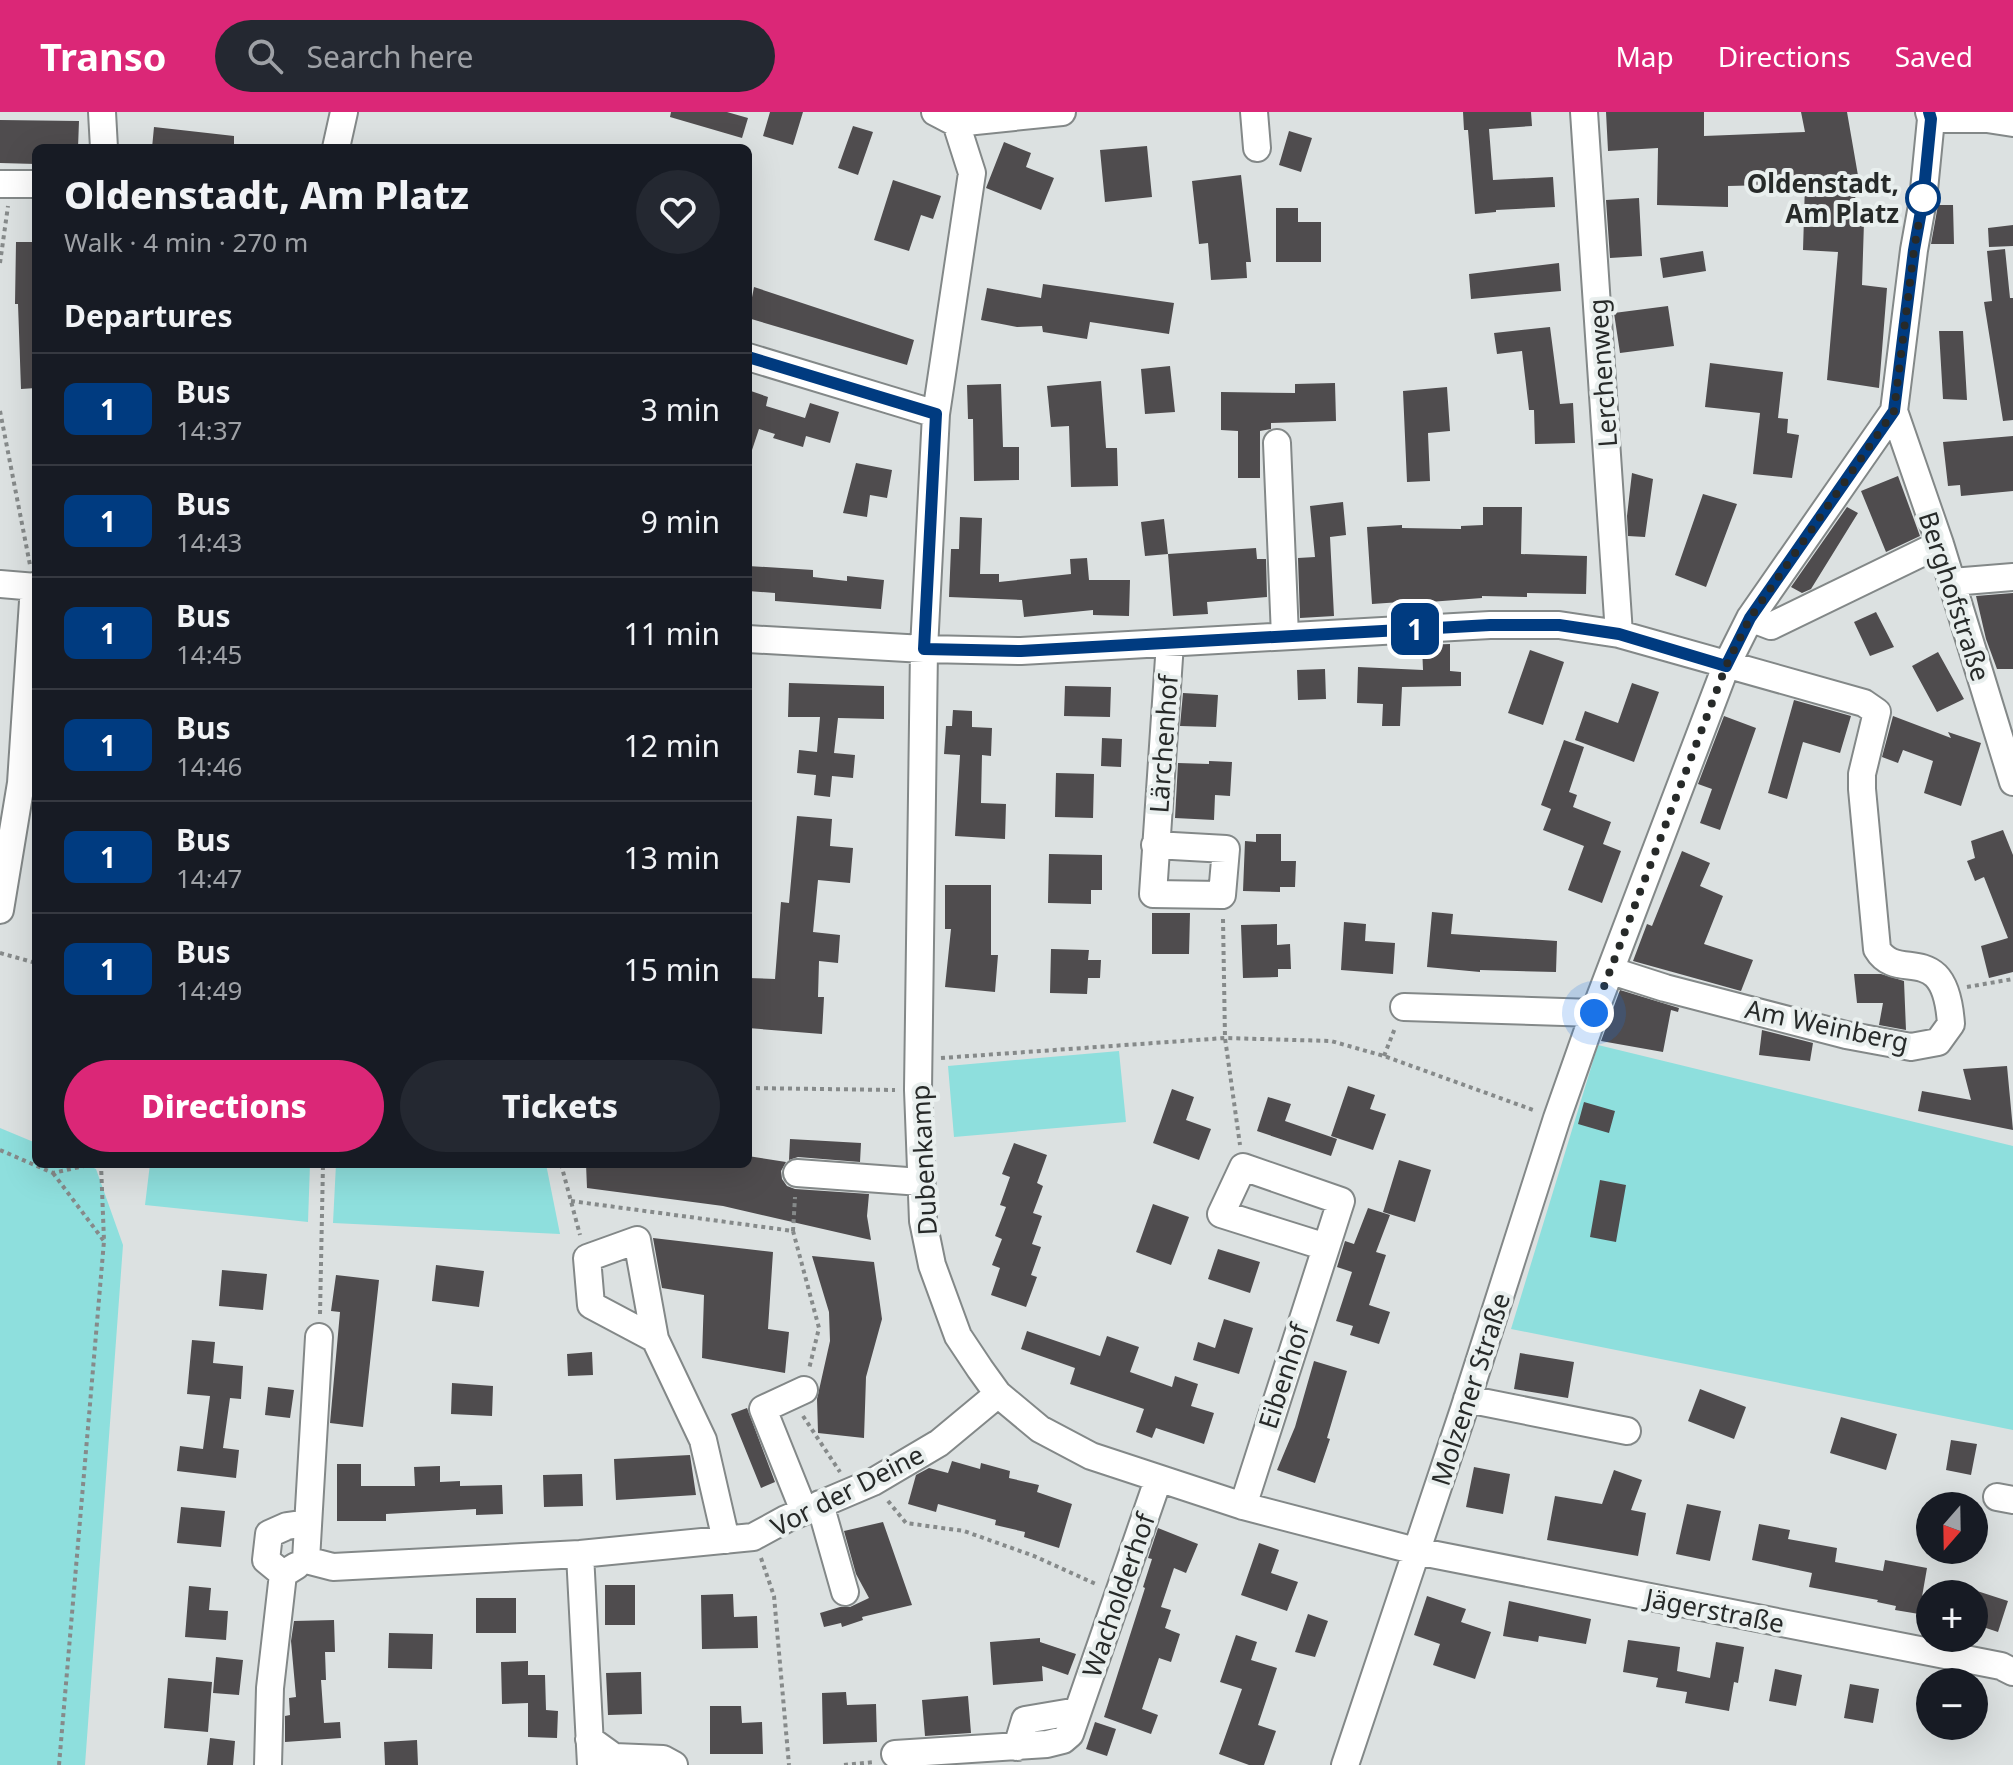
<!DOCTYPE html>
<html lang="en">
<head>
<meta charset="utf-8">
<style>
  :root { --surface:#171b24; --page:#242831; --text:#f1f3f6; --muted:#9ea1a6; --line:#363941; --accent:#db2777 }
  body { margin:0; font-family:"Noto Sans",sans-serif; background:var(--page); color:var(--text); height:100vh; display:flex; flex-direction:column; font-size:30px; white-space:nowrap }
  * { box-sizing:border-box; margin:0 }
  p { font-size:26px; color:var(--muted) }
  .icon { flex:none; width:44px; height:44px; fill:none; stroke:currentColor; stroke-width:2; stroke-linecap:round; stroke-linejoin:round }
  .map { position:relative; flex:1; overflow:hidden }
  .sheet { position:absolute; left:32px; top:32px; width:720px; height:1024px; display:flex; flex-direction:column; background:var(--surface); border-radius:12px; box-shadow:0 8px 32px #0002 }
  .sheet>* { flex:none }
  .badge { padding:0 16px; border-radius:12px; font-size:28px; line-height:52px }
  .needle { width:52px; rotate:200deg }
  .fabs { position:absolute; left:1916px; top:1380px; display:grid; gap:16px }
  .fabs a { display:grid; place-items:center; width:72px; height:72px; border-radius:50%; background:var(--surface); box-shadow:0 8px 32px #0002; font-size:40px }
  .you { position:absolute; width:40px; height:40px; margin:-20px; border:6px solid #fff; border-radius:50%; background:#1a73e8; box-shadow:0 0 0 12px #1a73e833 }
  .map>.badge { position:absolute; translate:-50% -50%; box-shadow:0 0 0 4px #fff }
  h2 { padding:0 32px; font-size:30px; line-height:72px }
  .round { display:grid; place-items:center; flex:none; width:84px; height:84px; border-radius:42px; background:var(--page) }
  .headline { display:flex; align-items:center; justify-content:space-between; height:136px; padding:0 32px }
  h1 { font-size:38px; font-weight:800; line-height:60px }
  .action { display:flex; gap:16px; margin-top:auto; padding:16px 32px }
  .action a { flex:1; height:92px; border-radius:48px; background:var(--accent); color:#fff; font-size:32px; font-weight:800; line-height:92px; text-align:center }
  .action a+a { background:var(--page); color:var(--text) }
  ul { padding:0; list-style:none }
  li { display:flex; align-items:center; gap:24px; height:112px; padding:0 32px; border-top:2px solid var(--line) }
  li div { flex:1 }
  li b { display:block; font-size:30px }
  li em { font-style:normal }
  li .badge { min-width:88px; font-weight:700; text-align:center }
  header { display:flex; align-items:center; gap:48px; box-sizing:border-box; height:112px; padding:0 40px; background:var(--accent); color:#fff }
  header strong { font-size:38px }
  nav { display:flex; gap:44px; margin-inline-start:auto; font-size:28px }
  .search { width:560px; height:72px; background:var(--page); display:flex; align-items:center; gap:20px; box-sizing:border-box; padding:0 28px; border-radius:44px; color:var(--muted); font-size:30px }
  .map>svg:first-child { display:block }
  .green { fill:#8edfdd }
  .building { fill:#4f4c4e }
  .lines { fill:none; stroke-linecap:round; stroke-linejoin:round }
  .minor-casing { stroke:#838888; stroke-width:30 }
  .path { stroke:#868a8a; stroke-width:4; stroke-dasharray:4 4; stroke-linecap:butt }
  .minor { stroke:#fff; stroke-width:26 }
  .line-casing { stroke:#fff; stroke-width:18 }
  .line { stroke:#003b80; stroke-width:12 }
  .walk { stroke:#272a29; stroke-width:8; stroke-dasharray:0 14.4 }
  .stop-dot { fill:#fff; stroke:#003b80; stroke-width:4 }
  .labels { text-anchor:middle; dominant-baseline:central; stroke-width:8; stroke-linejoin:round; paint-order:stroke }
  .stop-label { font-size:26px; font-weight:bold; fill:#272a29; stroke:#e9efee; text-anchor:end }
  .street-label { font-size:26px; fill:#272a29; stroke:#e9efee }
</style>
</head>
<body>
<header>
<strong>Transo</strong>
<div class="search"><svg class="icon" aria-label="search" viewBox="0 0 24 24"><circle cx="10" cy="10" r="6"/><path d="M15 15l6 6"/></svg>Search here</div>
<nav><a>Map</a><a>Directions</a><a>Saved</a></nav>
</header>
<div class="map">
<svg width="2013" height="1653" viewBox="0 0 2013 1653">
  <rect width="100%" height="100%" fill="#dce1e1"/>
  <!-- green -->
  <path class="green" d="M1598,933l415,101v284l-502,-101z
    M1119,939l7,71 -172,15 -6,-71z
    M0,1016l36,15v21h49l11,5 27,76 -38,520h-85z
    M150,1052h160l-2,58 -163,-17z
    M336,1052h210l14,70 -227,-11z"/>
  <!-- building -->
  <path class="building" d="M671,0h56l21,6 -6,20 -72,-21z
    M770,0h33l-10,33 -30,-9z
    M1463,0h68l1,14 -43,3 4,51 60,-3 2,30 -59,3v2l-21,2 -7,-84h-4z
    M1606,0h98v24l101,-4 -4,-20h46l13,75h-5l1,35h8l-2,63 25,3 -8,100 -52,-8 11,-128 -35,-2 2,-66 -77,2v21l-71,-2 1,-57 -50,3z
    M0,8l79,1 -1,27h-42v16l-36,-1z
    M853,14l20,6 -15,43 -20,-7z
    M154,15l80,9v12h-82z
    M1289,19l23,7 -11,34 -22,-7z
    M1004,30l27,11 -5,14 28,11 -13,32 -55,-22z
    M1147,34l5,51 -47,5 -5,-52z
    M1241,63l10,87h-5l1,16 -36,2 -3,-37 -9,1 -7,-63z
    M893,68l48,16 -8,23 -12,-4 -12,36 -35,-11z
    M1639,86l3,58 -32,2 -4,-58z
    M1938,93h15l1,39h-23z
    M1276,96h22v14h23v40h-45z
    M2013,113v21l-24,1 -1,-19z
    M16,130h20v146l-15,1 -3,-85h-3z
    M2005,137l5,49h3v122l-10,1 -19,-119 8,-1 -5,-50z
    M1703,139l3,20 -43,7 -3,-20z
    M1559,151l2,28 -90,8 -2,-25z
    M1043,172l131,19 -5,31 -79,-12 -3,17 -44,-7 -1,-6 -25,1 -36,-7 6,-32 54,10z
    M754,175l160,53 -7,25 -159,-47z
    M1668,194l6,40 -54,7 -6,-40z
    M1550,215l10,77 13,-1 2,40 -40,1 -1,-34h-5l-7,-59 -25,3 -3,-21z
    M1939,219h24l4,69 -24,-1z
    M1710,251l73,9 -5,46 10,1 -1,14 12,2 -7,43 -39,-4 7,-61 -55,-6z
    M1170,254l5,46 -30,2 -4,-45z
    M1101,269l5,67h11l1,38 -47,1 -2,-61 -18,1 -4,-41z
    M1335,271l1,38 -65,2v6l-11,2v47h-22v-47l-17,-1v-38l74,1v-9z
    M1001,272l2,63h16v33l-45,1 -1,-62h-5l-1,-34z
    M1447,275l3,44 -22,2 2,48 -23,1 -4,-91z
    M748,278l20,7 -2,9 39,12 5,-15 29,9 -9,31 -24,-7 -3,11 -30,-9 2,-4 -16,-5 -7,21 -4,-1z
    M2013,324v55l-52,5 -1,-11 -12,1 -5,-44z
    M856,351l36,7 -5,28 -17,-3 -3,22 -24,-4z
    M1632,361l21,6 -8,58 -17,-1 -1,-20z
    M1898,364l22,60 -34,16 -25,-61z
    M1703,382l34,10 -31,83 -31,-12z
    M1343,390l3,33 -16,2 4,79 -34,2 -2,-60 17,-1 -5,-51z
    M1483,395h39l-1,47 66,2 -1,38 -59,-1v4l-45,-1v2l-66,5 -1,-2 -43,3 -5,-77 35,-2v3l59,1v-3l22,-1z
    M1847,395l11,6 -47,76 -9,4 -11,-6z
    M960,405l22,1 -2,56h19v8l72,-8 -1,-15 17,-1 2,22h41l-1,36 -36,-1v-5l-69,7 -2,-17 -73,-3 2,-48h8z
    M1164,407l4,35 -23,2 -4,-34z
    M1256,436l1,11h9l1,38 -60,5 1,12 -35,2 -5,-62z
    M748,454l65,4v7l34,4v-5l37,4 -3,29 -106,-8v-8l-27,-2z
    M2013,481v76h-16l-11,-30 -10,-43z
    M1876,500l18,35 -24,9 -16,-34z
    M1450,532v27l11,1v14l-59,1 -2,39h-18l1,-22 -26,-1 1,-36 65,3 -1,-25z
    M1530,538l34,12 -21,63 -35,-12z
    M1938,540l26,47 -27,13 -25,-46z
    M1325,557l1,30 -28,1 -1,-30z
    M789,571l95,3v33l-46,-1 -4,35 21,2 -2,23 -21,-2 -2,21 -16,-2 2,-20 -19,-2 2,-23 18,2 3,-35h-32z
    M1632,571l27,9 -25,70 -59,-22 10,-29 33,12z
    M1065,574l46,1 -1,30 -46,-1z
    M1183,581l35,2 -2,32 -36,-1z
    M1794,588l57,16 -11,37 -37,-11 -16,57 -19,-6z
    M953,598l19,1v16l20,1 -1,28 -9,-1 -1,48 25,1 -1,35 -50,-3 5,-81 -16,-1 2,-28h6z
    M1724,604l32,12 -36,102 -20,-7 12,-34 -14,-5z
    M1893,604l58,22 -3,-6 33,11 -20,63 -37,-13 9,-32 -30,-11 -5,13 -16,-6z
    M1102,626l20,1 -1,28 -20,-1z
    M1564,628l20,7 -15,45 8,3 -4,12 38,15 -8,22 18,7 -19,52 -34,-13 16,-44 -41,-16 8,-21 -10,-4z
    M1209,649l23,1 -2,34 -15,-1 -1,25 -39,-2 3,-55 31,1z
    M1056,661l38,1 -1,44 -38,-1z
    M797,704l35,3 -2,27 23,2 -3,35 -32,-3 -5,52 27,3 -2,28 -19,-2 -1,36h6l-2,37 -74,-6v-50l27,1 6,-77 8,1z
    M2003,718l10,25v117l-24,6 -8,-32 27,-8 -24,-61 -9,4 -8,-20 8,-3 -4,-17z
    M1256,722h25v27h15l-1,26h-15v5l-37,-1 2,-50 11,1z
    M1682,739l28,12 -10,23 23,10 -19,48 49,16 -12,31 -108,-30 14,-37 5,2z
    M1049,742l53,1v35h-11v14l-43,-1z
    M945,773h46v70h7l-3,37 -50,-5 6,-58h-6z
    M1432,800l21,2 -2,20 106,7 -1,31 -76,-2v2l-53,-5z
    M1152,801h38l-1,41h-37z
    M1344,810l22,2 -1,17 30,2 -2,31 -52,-4z
    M1277,812v21l13,-1 1,25h-13v8l-35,1 -2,-53z
    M1051,837l38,1 -1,10h13l-1,18h-12l-1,16 -37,-1z
    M1854,862h27l23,7 2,49 -27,-5 4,-22h-26z
    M1620,878l59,18 -1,4 -7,-2 -8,42 -62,-11z
    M1762,918l51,13 -3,18 -51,-6z
    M2007,954l6,64 -95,-19 4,-20 49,9 -8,-31z
    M1348,974l27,9 -5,14 16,5 -13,36 -42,-14z
    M1172,977l22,8 -8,23 25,9 -12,31 -46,-17z
    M1268,985l23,7 -6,17 52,18 -6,17 -74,-25z
    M1584,990l31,9 -6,22 -31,-9z
    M790,1027l71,4 -1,19 -62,-5 -9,3z
    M1014,1031l33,12 -10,28 6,3 -10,27 9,3 -10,28 9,3 -10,28 6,2 -11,30 -35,-12 9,-27 -8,-3 10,-26 -7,-3 11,-29 -6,-2 10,-28 -8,-3z
    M748,1044l38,6 -5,9 1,8 5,7 8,3 74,5 -2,22 4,24 -148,-34 -136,-18 -1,-24h162z
    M1399,1048l32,10 -16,52 -32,-10z
    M1600,1068l26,5 -10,57 -26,-5z
    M1153,1092l36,13 -18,48 -35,-13z
    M1368,1096l22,7 -14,37 10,3 -17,50 21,7 -11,32 -29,-9 3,-9 -17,-5 16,-49 -15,-5 8,-26 9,3z
    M653,1126l120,14 -5,77 21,3 -4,41 -83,-15 2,-63 -42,-7z
    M1218,1137l42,13 -10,31 -42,-14z
    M812,1144l62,6 8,57 -16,58 -2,61 -46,-5 -1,-34 13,-58 -1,-29z
    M436,1153l48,6 -5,36 -47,-6z
    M222,1158l45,4 -4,36 -44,-4z
    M336,1163l43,5 -16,147 -33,-4 10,-111 -9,-1z
    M1224,1207l29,9 -14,46 -46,-14 5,-18 17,6z
    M1027,1219l73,25 7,-20 32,11 -9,25 42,15 3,-11 23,8 -7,22 23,7 -10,31 -48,-16 -4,10 -16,-6 8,-23 -74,-25 5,-16 -54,-19z
    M192,1228l23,2 -2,21 30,3 -2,33 -11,-1 -7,50 16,2 -3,28 -59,-7 3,-25 23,3 7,-53 -23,-2z
    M592,1240l1,23 -25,1 -1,-22z
    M1520,1241l54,9 -6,36 -54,-9z
    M1314,1249l33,10 -20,67 3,1 -15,44 -38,-13 18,-43z
    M452,1271l41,3 -1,30 -41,-2z
    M268,1275l26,3 -4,28 -25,-3z
    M1700,1277l46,18 -12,32 -46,-18z
    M747,1296l28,74 -14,6 -30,-74z
    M1841,1305l56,17 -11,36 -56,-17z
    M1951,1328l26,4 -6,31 -25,-5z
    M690,1343l6,40 -80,5 -2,-41z
    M952,1349l28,8 1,-6 29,8 -1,7 30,7 -2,7 35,12 -13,44 -35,-11 1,-5 -30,-7 1,-5 -58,-16 -2,8 -28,-8 8,-29 13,-7 19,5z
    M337,1352h24v22h54l-1,-19 26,-1v16l20,-1v5l42,-1 1,29 -27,1v-6l-90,5v7h-49z
    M1474,1355l36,7 -7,40 -37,-7z
    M1614,1358l28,10 -11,30 15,3 -8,43 -91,-16 8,-44 47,8z
    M582,1362l1,32 -39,1 -1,-32z
    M1687,1392l34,7 -11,50 -34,-7z
    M181,1395l44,4 -4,36 -44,-4z
    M883,1410l29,83 -50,12 1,3 -21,7 -1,-4 -17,4 -4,-14 20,-6h10l19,-9 -13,-24 -12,-43z
    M1759,1412l31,6 -2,9 49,9 -2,14 48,9 2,-11 42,8 -8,46 -24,-4 1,-4 -19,-4 1,-2 -69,-13 3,-14 -60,-13z
    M1158,1416l40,16 -12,29 -12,-5 -13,39 10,3 -6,18 15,6 -9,28 -12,-4 -17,51 16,6 -7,19 -47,-17 41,-129 -2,-1 9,-28 -4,-1z
    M1259,1431l20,7 -8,23 27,9 -11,29 -46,-16z
    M605,1473h30v40h-30z
    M189,1474l22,2 -2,22 19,1 -2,29 -41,-3z
    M1974,1478l34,11 -10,31 -24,-8z
    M733,1482l1,23 23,-1 1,32 -56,1 -1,-54z
    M1427,1484l39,13 -5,13 30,10 -16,47 -42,-14 7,-21 -26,-9z
    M476,1486h40v35h-40z
    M1509,1489l82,18 -5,25 -47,-8 -1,6 -35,-6z
    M1308,1502l20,7 -13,36 -20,-5z
    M334,1508l1,32h-10l1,28h-5l3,43 16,-1 1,16 -56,4v-26l5,-1 -1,-17 7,-1 -5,-56 3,-20z
    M389,1521l44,1 -1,35 -44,-1z
    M1236,1523l21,7 -6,18 26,8 -19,57 18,6 -12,34h-15l-30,-11 23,-65 -22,-7z
    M1040,1526v4l36,12 -8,21 -26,-9 1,15 -50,4 -3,-43z
    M1628,1528l52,7 -3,24 33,7 6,-36 28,5 -6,36 -4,-1 -5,29 -44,-8 2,-11 -31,-5 2,-9 -35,-6z
    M216,1545l27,3 -4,35 -26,-2z
    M528,1549v14h17l1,35 12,1 -1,27 -29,-1v-34l-26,1 -1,-42z
    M1775,1557l27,6 -6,31 -27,-5z
    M641,1560l1,42 -34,1 -2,-42z
    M168,1566l44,4 -4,50 -44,-4z
    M1850,1572l29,5 -6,34 -29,-5z
    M846,1580l1,13 29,-1 1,38 -54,2 -1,-51z
    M968,1584l3,37 -46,3 -3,-36z
    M710,1594h31l1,17 20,-1 1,32h-53z
    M1095,1610l21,7 -9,27 -21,-7z
    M210,1626l25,3 -2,24h-26z
    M417,1628l1,25h-33l-1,-23z"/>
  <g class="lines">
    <!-- minor casing -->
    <g class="minor-casing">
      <path id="minor" d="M102,0l2,36
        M935,0l21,11 16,50 -36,241 -12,235 -6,441 5,131 9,44 26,71 22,33 18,25 42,35 51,27 152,50 173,45 585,115 12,6
        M1254,0l3,36
        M1584,0l35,522
        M1931,7h56l26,4
        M956,11l106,-11
        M336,36l8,-36
        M0,72h36
        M748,245l188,57
        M1894,299l46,133 73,238
        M1277,331l8,193
        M1952,470l61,-5
        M0,472l36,3
        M1750,506l21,8 169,-82
        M748,527l176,10 97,2 469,-26h69l60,9 245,69 13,9 -15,62v15l15,160c21,36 68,-12 74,75l-13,18 -27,5 -65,-12 -181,-47 -53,-17
        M1155,733l71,4 -4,46 -69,-1 17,-251
        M0,798l21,-127 13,-197
        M1404,895l190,6
        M797,1061l124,9
        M319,1225l-13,223 27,7 247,-13 173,-17 33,-18 87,-37 66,-39 59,-49
        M655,1227l-64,-34 -4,-47 50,-18 18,99 48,101 23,100
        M804,1278l-41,19 41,102
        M1467,1287l160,32
        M1997,1385l16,3
        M820,1392l25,88
        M1243,1394l98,-305 -98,-34 -22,47 105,33
        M580,1442l11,211
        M296,1454l-13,8 -17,-14 3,-26 18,-8 21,-3
        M589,1627l25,18 49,2 11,6
        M1017,1635l8,-27 53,-9
        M895,1642l152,-10 16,-4 7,-6 88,-254
        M268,1653l2,-77 13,-114
        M1345,1653l119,-356 93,-291 37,-105 132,-347 24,-48 144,-207 20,-161 9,-50 8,-81 -2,-7"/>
    </g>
    <!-- path -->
    <path class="path" d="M0,151l8,-57
      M0,299l30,154
      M1223,807l2,119 15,107
      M0,841l36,10
      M1967,875l46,-8
      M1384,944l11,-28
      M941,946l284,-20 106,3 53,15 152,55
      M748,976l147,2
      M0,1038l53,23 40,-9
      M561,1052l19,71
      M53,1061l51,68
      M571,1089l222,30 26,97 -10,41
      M793,1119l2,-34
      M320,1202l3,-150
      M803,1304l37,56
      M888,1389l18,22 58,8 70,25 64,29
      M761,1446l13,38 15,169
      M59,1653l45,-524 -3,-77
      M844,1653l31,-3"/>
    <!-- minor -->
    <use href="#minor" class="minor"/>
  </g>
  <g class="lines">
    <!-- line casing -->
    <g class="line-casing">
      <path id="line" d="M748,245l188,57 -12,235 97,2 469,-26h69l60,9 107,32 24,-48 144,-207 20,-161 9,-50 8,-81 -2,-7"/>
    </g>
    <!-- line -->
    <use href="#line" class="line"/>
    <!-- walk -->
    <path class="walk" d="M1594,901l132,-347 24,-48 144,-207 20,-161 9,-52"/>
  </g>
  <!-- markers -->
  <circle class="stop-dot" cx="1923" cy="86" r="16"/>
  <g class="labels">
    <!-- stop labels -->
    <g class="stop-label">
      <text x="1899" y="71">Oldenstadt,<tspan x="1899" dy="30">Am Platz</tspan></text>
    </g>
    <!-- street labels -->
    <g class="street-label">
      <text transform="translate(1602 261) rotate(-94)">Lerchenweg</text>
      <text transform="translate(1955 484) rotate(72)">Berghofstraße</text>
      <text transform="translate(1163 632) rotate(-86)">Lärchenhof</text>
      <text transform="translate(1827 913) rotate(12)">Am Weinberg</text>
      <text transform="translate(923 1048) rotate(-93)">Dubenkamp</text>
      <text transform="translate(1283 1264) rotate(-72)">Eibenhof</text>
      <text transform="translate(1470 1277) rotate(-72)">Molzener Straße</text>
      <text transform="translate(847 1378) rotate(-27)">Vor der Deine</text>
      <text transform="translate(1118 1483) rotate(-71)">Wacholderhof</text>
      <text transform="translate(1715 1498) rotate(11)">Jägerstraße</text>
    </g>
  </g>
</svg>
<div class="fabs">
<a><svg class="needle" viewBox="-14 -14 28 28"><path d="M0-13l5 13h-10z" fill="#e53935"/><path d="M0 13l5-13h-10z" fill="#9ea1a6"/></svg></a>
<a>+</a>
<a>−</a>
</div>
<div class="you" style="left:1594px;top:901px"></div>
<b class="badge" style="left:1415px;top:517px;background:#003b80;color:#fff">1</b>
<section class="sheet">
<div class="headline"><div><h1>Oldenstadt, Am Platz</h1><p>Walk · 4 min · 270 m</p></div><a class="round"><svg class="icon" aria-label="heart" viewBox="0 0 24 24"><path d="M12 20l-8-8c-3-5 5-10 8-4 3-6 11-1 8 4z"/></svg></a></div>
<h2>Departures</h2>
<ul>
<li><span class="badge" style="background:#003b80;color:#fff">1</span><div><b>Bus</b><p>14:37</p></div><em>3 min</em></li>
<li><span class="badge" style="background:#003b80;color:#fff">1</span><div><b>Bus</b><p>14:43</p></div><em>9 min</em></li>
<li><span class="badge" style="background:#003b80;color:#fff">1</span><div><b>Bus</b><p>14:45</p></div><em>11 min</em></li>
<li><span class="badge" style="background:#003b80;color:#fff">1</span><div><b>Bus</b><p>14:46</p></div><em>12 min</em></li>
<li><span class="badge" style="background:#003b80;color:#fff">1</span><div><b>Bus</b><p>14:47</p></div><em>13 min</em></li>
<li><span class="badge" style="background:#003b80;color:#fff">1</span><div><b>Bus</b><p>14:49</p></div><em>15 min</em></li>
</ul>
<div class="action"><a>Directions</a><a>Tickets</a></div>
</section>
</div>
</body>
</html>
